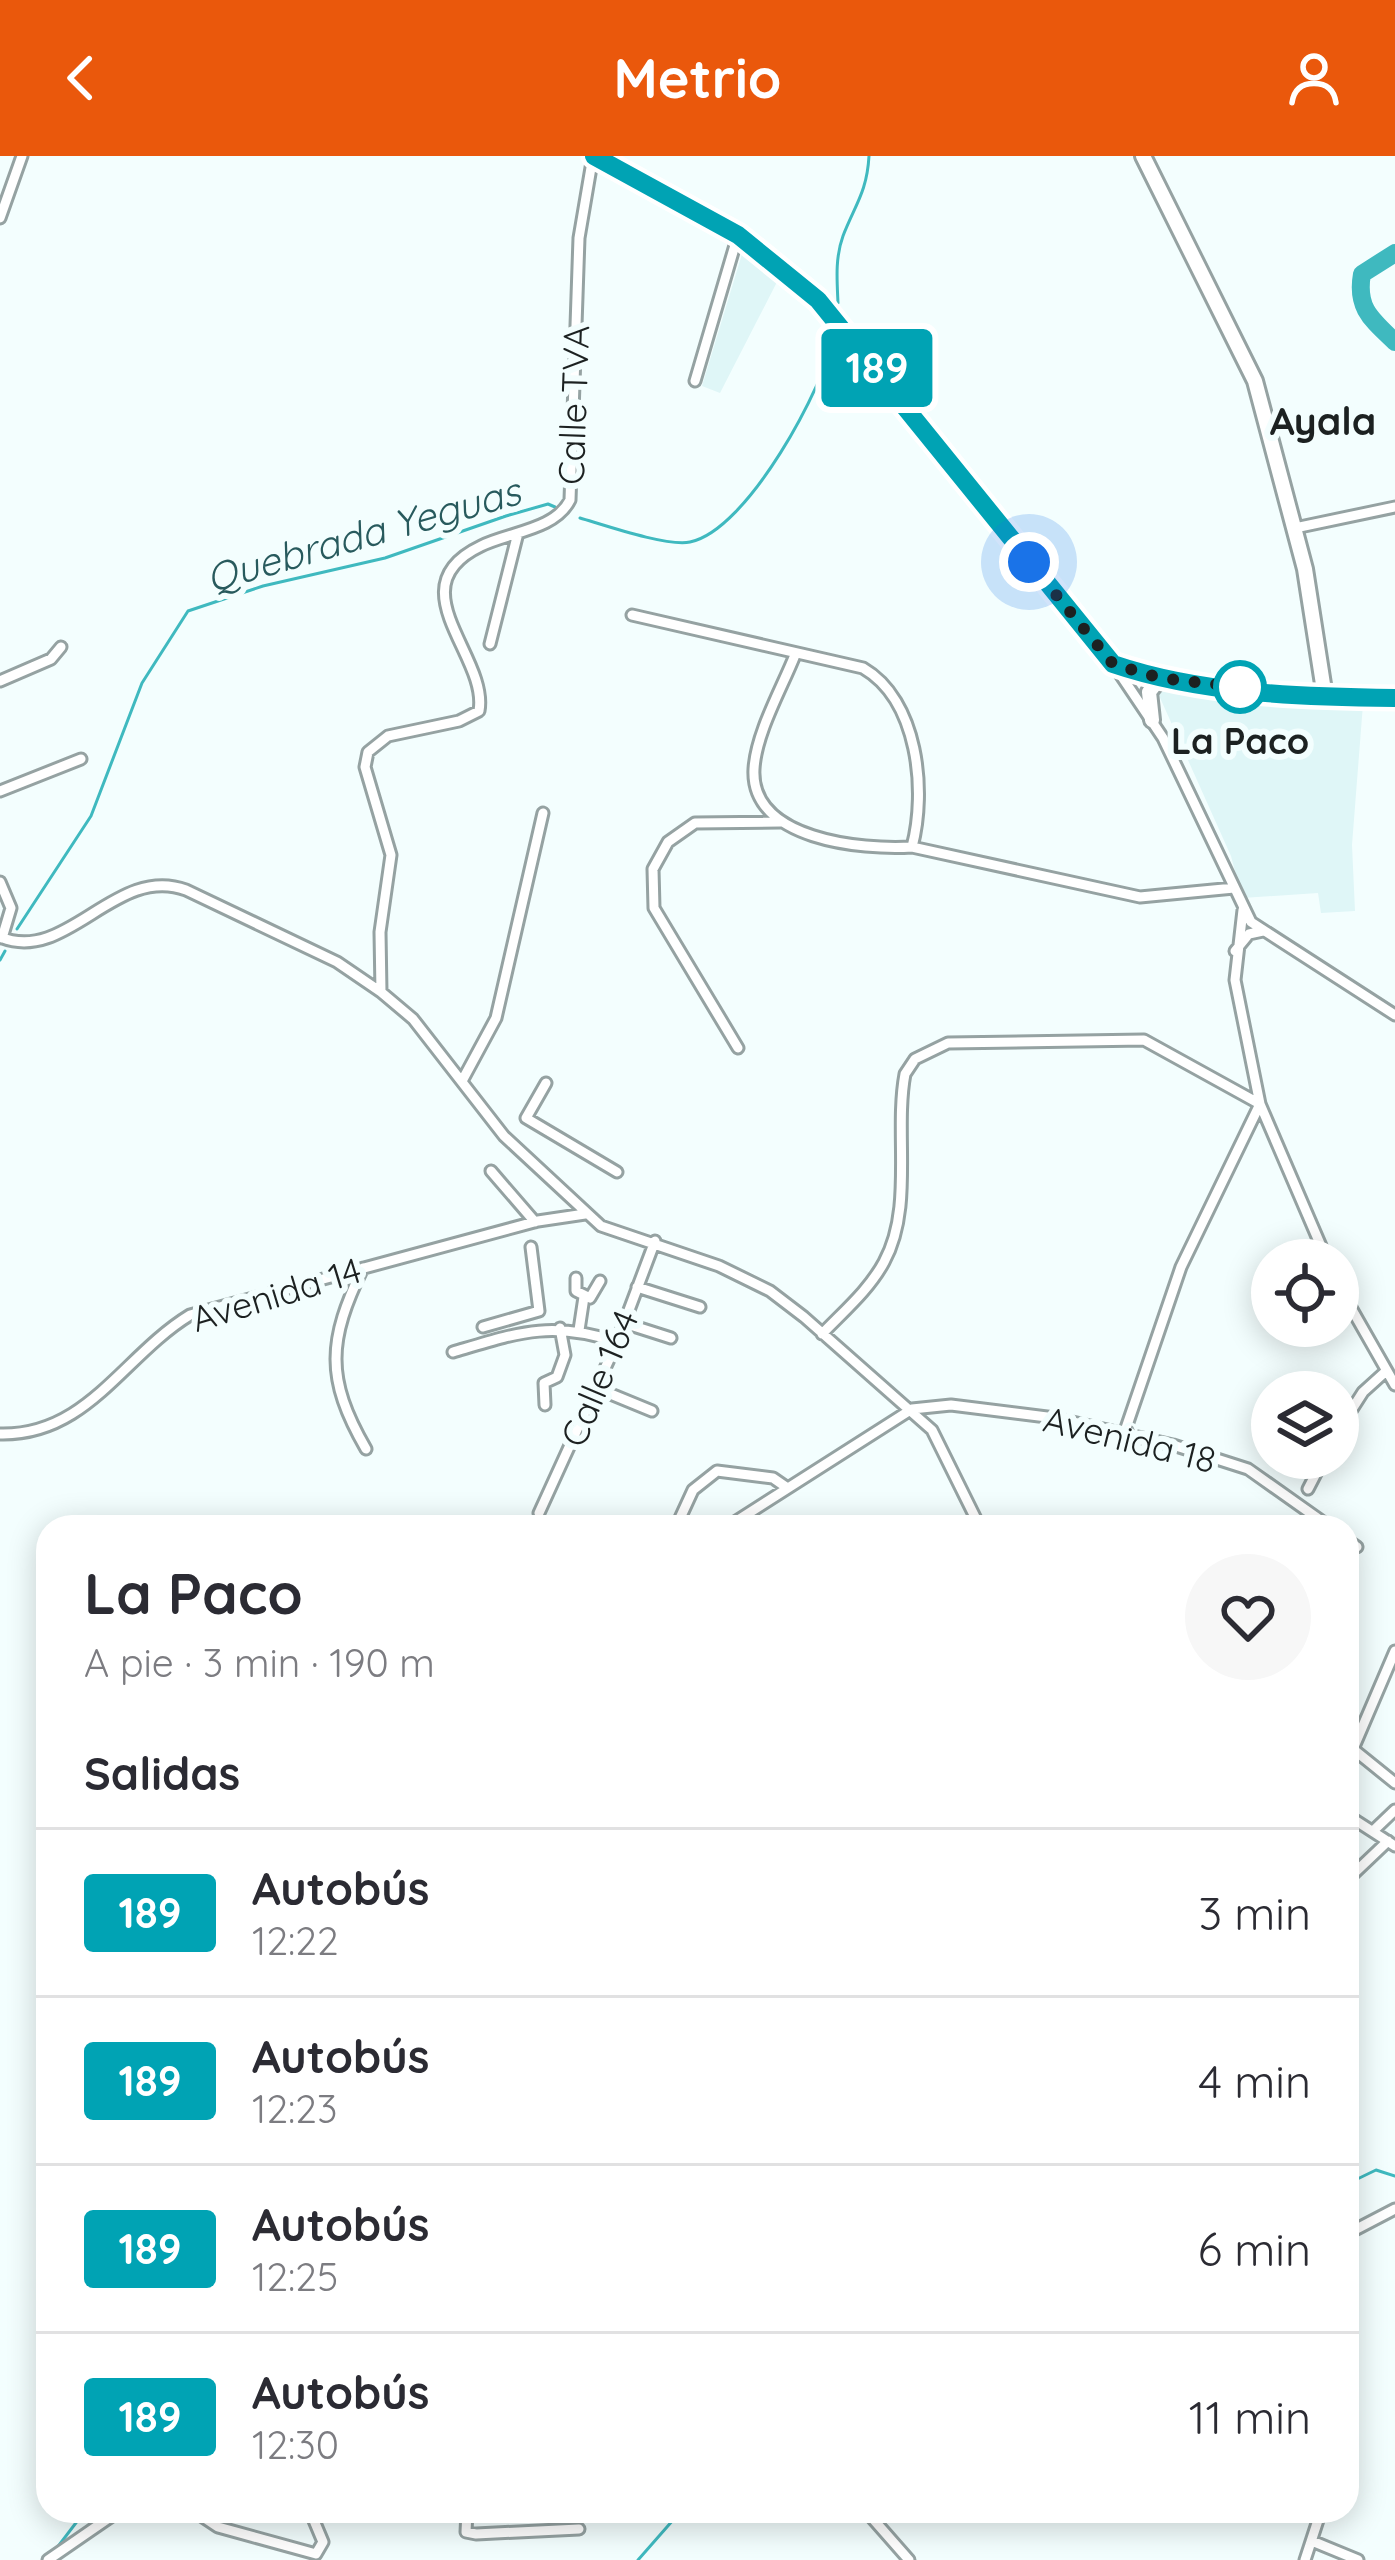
<!DOCTYPE html>
<html lang="es">
<head>
<meta charset="utf-8">
<style>
  :root { --surface:#fff; --page:#f7f7f7; --text:#2b2b33; --muted:#7c7c81; --line:#e1e1e2; --accent:#ea580c }
  body { margin:0; font-family:Quicksand,sans-serif; background:var(--page); color:var(--text); height:100vh; display:flex; flex-direction:column; font-size:45px; white-space:nowrap }
  * { box-sizing:border-box; margin:0 }
  p { font-size:39px; color:var(--muted) }
  .icon { flex:none; width:66px; height:66px; fill:none; stroke:currentColor; stroke-width:2; stroke-linecap:round; stroke-linejoin:round }
  .map { position:relative; flex:1; overflow:hidden }
  .sheet { position:absolute; left:36px; top:1359px; width:1323px; height:1008px; display:flex; flex-direction:column; background:var(--surface); border-radius:36px; box-shadow:0 6px 30px #0003 }
  .sheet>* { flex:none }
  .badge { padding:0 24px; border-radius:9px; font-size:42px; line-height:78px }
  .buttons { position:absolute; left:1251px; top:1083px; display:grid; gap:24px }
  .buttons a { display:grid; place-items:center; width:108px; height:108px; border-radius:50%; background:var(--surface); box-shadow:0 6px 30px #0003; font-size:60px }
  .you { position:absolute; width:60px; height:60px; margin:-30px; border:9px solid #fff; border-radius:50%; background:#1a73e8; box-shadow:0 0 0 18px #1a73e833 }
  .map>.badge { position:absolute; translate:-50% -50%; box-shadow:0 0 0 6px #fff }
  h2 { padding:0 48px; font-size:45px; line-height:108px }
  .round { display:grid; place-items:center; flex:none; width:126px; height:126px; border-radius:63px; background:var(--page) }
  .head { display:flex; align-items:center; justify-content:space-between; height:204px; padding:0 48px }
  h1 { font-size:57px; font-weight:800; line-height:90px }
  ul { padding:0; list-style:none }
  li { display:flex; align-items:center; gap:36px; height:168px; padding:0 48px; border-top:3px solid var(--line) }
  li div { flex:1 }
  li b { display:block; font-size:45px }
  li em { font-style:normal }
  li .badge { min-width:132px; font-weight:700; text-align:center }
  header { display:flex; justify-content:space-between; align-items:center; height:156px; padding:0 48px; background:var(--accent); color:#fff; font-size:54px; font-weight:800 }
  .map>svg:first-child { display:block }
  .built { fill:#dff6f7 }
  .lines { fill:none; stroke-linecap:round; stroke-linejoin:round }
  .stream { stroke:#3fb9bf; stroke-width:3 }
  .river { stroke:#3fb9bf; stroke-width:18 }
  .street-casing { stroke:#95a2a2; stroke-width:15 }
  .secondary-casing { stroke:#95a2a2; stroke-width:20 }
  .street { stroke:#fff; stroke-width:9 }
  .secondary { stroke:#fff; stroke-width:14 }
  .line-casing { stroke:#fff; stroke-width:27 }
  .line { stroke:#00a3b4; stroke-width:18 }
  .walk { stroke:#1c2121; stroke-width:12; stroke-dasharray:0 21.6 }
  .stop-dot { fill:#fff; stroke:#00a3b4; stroke-width:6 }
  .labels { text-anchor:middle; dominant-baseline:central; stroke-width:12; stroke-linejoin:round; paint-order:stroke }
  .street-label { font-size:36px; fill:#1c2121; stroke:#f3fefe }
  .stop-label { font-size:36px; font-weight:bold; fill:#1c2121; stroke:#f3fefe }
  .neighbourhood-label { font-size:39px; font-weight:bold; fill:#1c2121; stroke:#f3fefe }
  .water-label { font-size:39px; font-style:italic; fill:#285a5d; stroke:#f3fefe }
</style>
</head>
<body>
<header><svg class="icon" aria-label="back" viewBox="0 0 24 24"><path d="M15 5l-7 7 7 7"/></svg>Metrio<svg class="icon" aria-label="person" viewBox="0 0 24 24"><circle cx="12" cy="8" r="4"/><path d="M4 21q1-7 8-7t8 7"/></svg></header>
<div class="map">
<svg width="1395" height="2404" viewBox="0 0 1395 2404">
  <rect width="100%" height="100%" fill="#f3fefe"/>
  <!-- built -->
  <path class="built" d="M742,98l35,28 -57,111 -18,-7z
    M1157,535l206,13 -11,141 3,66 -34,2 -3,-20 -76,5 -11,-42z"/>
  <g class="lines">
    <!-- stream -->
    <path class="stream" d="M838,147c-1,-23 -3,-45 5,-67 12,-31 24,-44 26,-80
      M580,362c24,7 88,29 110,24 58,-12 134,-155 146,-210
      M17,773l74,-113 51,-133 46,-72 75,-25 122,-28 121,-42 42,-12 7,3
      M0,804l5,-9
      M1347,2028l29,-14 19,6
      M56,2393l29,-38
      M638,2404l43,-49"/>
    <!-- river -->
    <path class="river" d="M1395,97l-33,21c-6,34 9,45 33,68"/>
    <!-- street casing -->
    <g class="street-casing">
      <path id="street" d="M0,62l22,-62
        M695,225l43,-146
        M1295,372l100,-21
        M632,459l231,53c55,32 64,122 49,179l228,50 94,-9
        M490,488l28,-111
        M795,499c-13,33 -39,78 -41,114 -4,71 108,81 158,78
        M1116,512l47,70 88,184 144,93
        M0,525l51,-22 10,-12
        M0,635l81,-32
        M0,726l11,26 -9,30
        M0,781c67,28 115,-73 186,-47l151,72 44,30 32,27 91,117 97,90 118,40 51,25 34,26 128,113 48,97
        M1235,795l14,-17 14,-3
        M381,836l-1,-60 11,-77 -26,-88 3,-15 20,-16 71,-15 20,-10c10,-55 -84,-124 2,-165 28,-14 74,-16 89,-46l9,-262 14,-82
        M738,892l-84,-140 -1,-39 15,-27 27,-19 85,-1
        M462,925l34,-63 47,-205
        M546,927l-20,35 91,54
        M491,1015l44,51
        M363,1112c-35,72 -38,110 3,181
        M576,1122v13l14,7 10,-17
        M1338,1129l57,100
        M637,1131l63,20
        M624,1167l47,15
        M483,1171l56,-16 -8,-64
        M579,1174l5,-33
        M822,1178c22,-23 47,-44 62,-72 30,-54 10,-129 21,-188l10,-15 33,-16 196,-3 116,64 67,156
        M453,1196c64,-19 98,-32 164,-10
        M596,1232l56,23
        M545,1249l-1,-22 13,-6 8,-22 -5,-27
        M1125,1275l56,-164 79,-163 -25,-124 8,-70
        M1338,1275l25,-39 21,-19
        M0,1278c87,2 123,-78 190,-119l348,-94 47,-7
        M1308,1333l16,-31
        M539,1357l78,-171 38,-101
        M676,1371l17,-37 24,-19 56,7 13,9
        M727,1371l185,-118 39,-4 104,13 118,27 75,24 82,58
        M1347,1384l10,7
        M1353,1593l42,34
        M1347,1596l6,-3 42,-98
        M1347,1659l48,31
        M1373,1675l22,-21
        M1347,1724l41,-39
        M1347,2078l48,-25
        M194,2355l24,16 98,27 7,-12 -13,-31
        M467,2355l-1,21 10,2 103,-5
        M866,2355l43,49
        M933,2355l2,4
        M1312,2385l46,19
        M48,2404l71,-49
        M1305,2404l16,-49"/>
    </g>
    <!-- secondary casing -->
    <g class="secondary-casing">
      <path id="secondary" d="M594,0l144,79 80,65 295,364c88,29 189,33 282,33
        M1143,0l112,225 50,188 20,128
        M1152,564l-3,-28 11,-14"/>
    </g>
    <!-- street -->
    <use href="#street" class="street"/>
    <!-- secondary -->
    <use href="#secondary" class="secondary"/>
  </g>
  <g class="lines">
    <!-- line casing -->
    <g class="line-casing">
      <path id="line" d="M594,0l144,79 80,65 295,364c88,30 190,33 282,34"/>
    </g>
    <!-- line -->
    <use href="#line" class="line"/>
    <!-- walk -->
    <path class="walk" d="M1029,406l84,102 47,14 89,10 -9,-1"/>
  </g>
  <!-- markers -->
  <circle class="stop-dot" cx="1240" cy="531" r="24"/>
  <g class="labels">
    <!-- street labels -->
    <g class="street-label">
      <text transform="translate(573 249) rotate(-88)">Calle TVA</text>
      <text transform="translate(276 1138) rotate(-17)">Avenida 14</text>
      <text transform="translate(599 1222) rotate(-67)">Calle 164</text>
      <text transform="translate(1130 1283) rotate(14)">Avenida 18</text>
    </g>
    <!-- stop labels -->
    <g class="stop-label">
      <text x="1240" y="584">La Paco</text>
    </g>
    <!-- neighbourhood labels -->
    <g class="neighbourhood-label">
      <text x="1323" y="264">Ayala</text>
    </g>
    <!-- water labels -->
    <g class="water-label">
      <text transform="translate(363 378) rotate(-16)">Quebrada Yeguas</text>
    </g>
  </g>
</svg>
<div class="buttons">
<a><svg class="icon" aria-label="locate" viewBox="0 0 24 24"><circle cx="12" cy="12" r="6"/><path d="M12 2v4M12 18v4M2 12h4M18 12h4"/></svg></a>
<a><svg class="icon" aria-label="layers" viewBox="0 0 24 24"><path d="M12 4l9 5-9 5-9-5zM3 14l9 5 9-5"/></svg></a>
</div>
<div class="you" style="left:1029px;top:406px"></div>
<b class="badge" style="left:877px;top:212px;background:#00a3b4;color:#fff">189</b>
<section class="sheet">
<div class="head"><div><h1>La Paco</h1><p>A pie · 3 min · 190 m</p></div><a class="round"><svg class="icon" aria-label="heart" viewBox="0 0 24 24"><path d="M12 20l-8-8c-3-5 5-10 8-4 3-6 11-1 8 4z"/></svg></a></div>
<h2>Salidas</h2>
<ul>
<li><span class="badge" style="background:#00a3b4;color:#fff">189</span><div><b>Autobús</b><p>12:22</p></div><em>3 min</em></li>
<li><span class="badge" style="background:#00a3b4;color:#fff">189</span><div><b>Autobús</b><p>12:23</p></div><em>4 min</em></li>
<li><span class="badge" style="background:#00a3b4;color:#fff">189</span><div><b>Autobús</b><p>12:25</p></div><em>6 min</em></li>
<li><span class="badge" style="background:#00a3b4;color:#fff">189</span><div><b>Autobús</b><p>12:30</p></div><em>11 min</em></li>
</ul>
</section>
</div>
</body>
</html>
